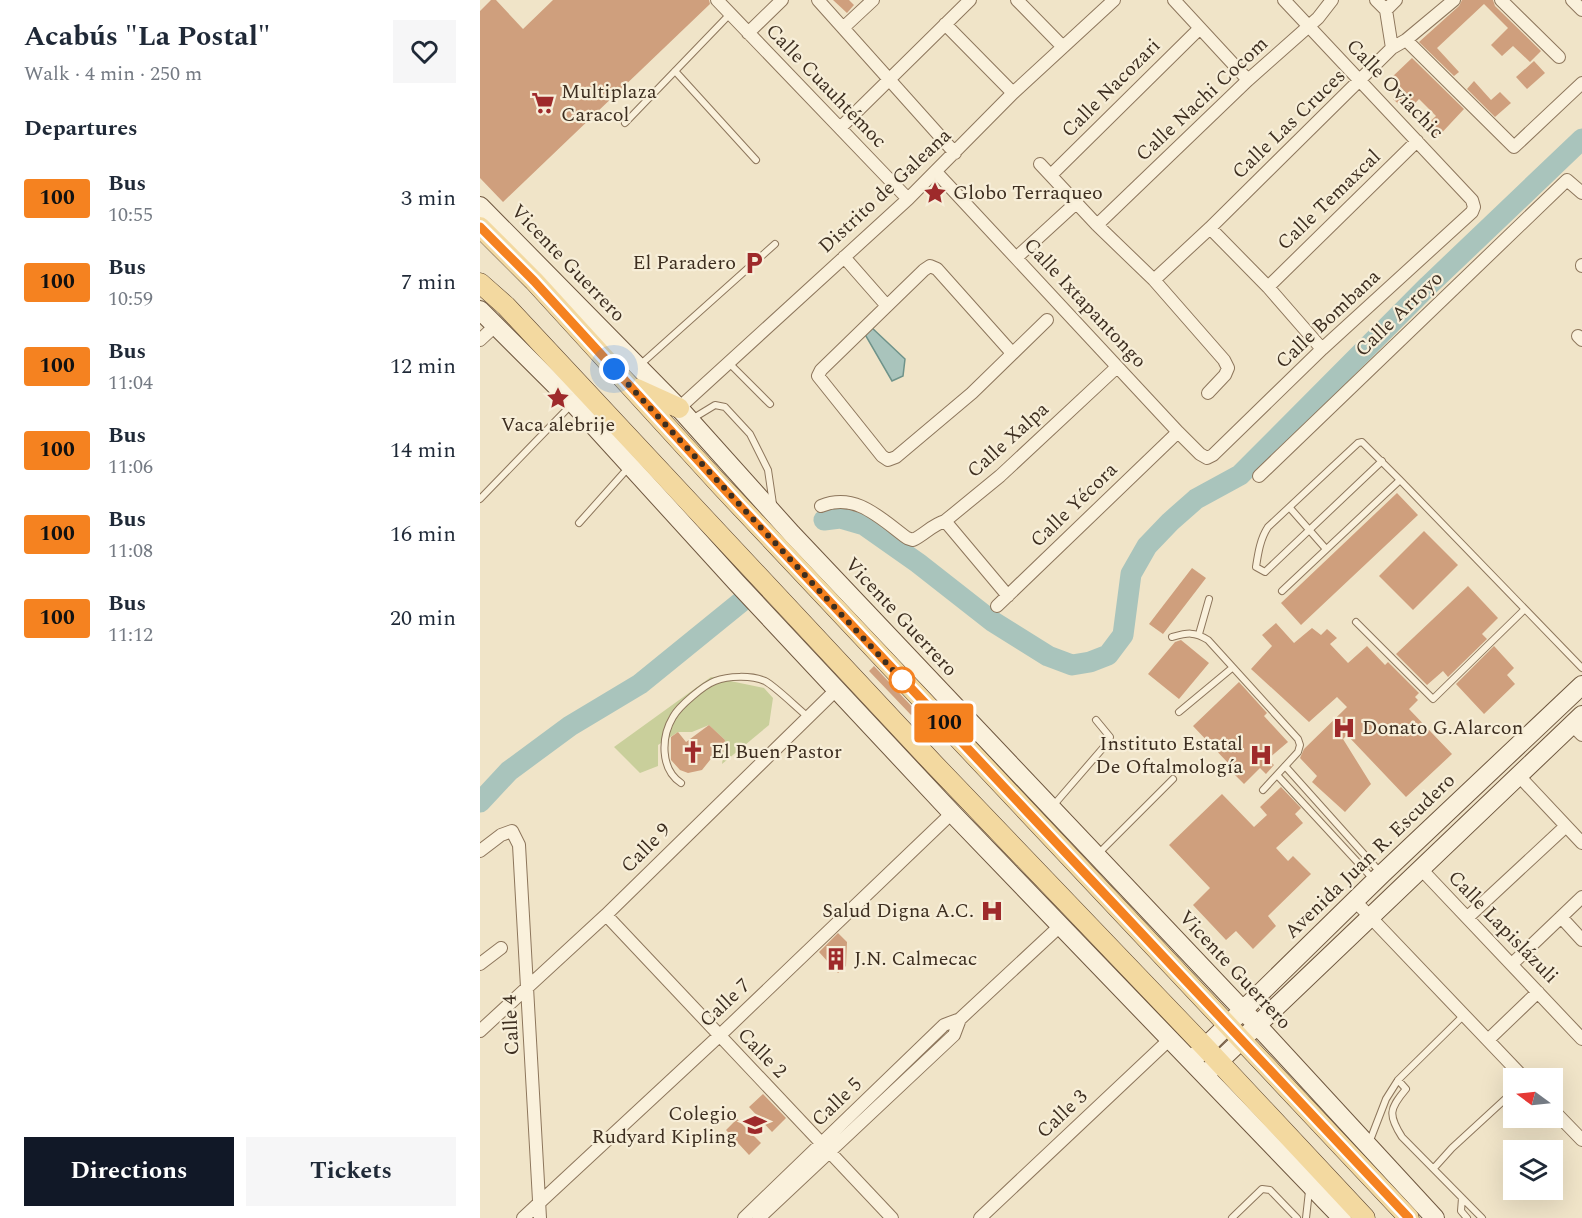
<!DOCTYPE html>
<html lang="en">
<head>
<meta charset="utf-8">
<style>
  :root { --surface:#fff; --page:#f6f6f7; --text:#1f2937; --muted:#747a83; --accent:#111827 }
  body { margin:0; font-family:Spectral,serif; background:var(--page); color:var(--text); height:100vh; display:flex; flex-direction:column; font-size:22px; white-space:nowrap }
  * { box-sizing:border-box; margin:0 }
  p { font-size:20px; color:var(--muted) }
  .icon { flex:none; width:33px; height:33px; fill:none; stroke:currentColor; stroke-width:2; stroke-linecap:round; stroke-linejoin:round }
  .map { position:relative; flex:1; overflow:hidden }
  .drawer { display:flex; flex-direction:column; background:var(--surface); width:480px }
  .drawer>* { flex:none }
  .badge { padding:0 12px; border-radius:4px; font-size:21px; line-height:39px }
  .needle { width:39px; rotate:285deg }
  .tools { position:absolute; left:1023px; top:1068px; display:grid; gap:12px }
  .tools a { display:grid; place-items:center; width:60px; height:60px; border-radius:0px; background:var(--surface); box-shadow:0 6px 24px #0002; font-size:30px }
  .you { position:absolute; width:30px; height:30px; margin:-15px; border:4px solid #fff; border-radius:50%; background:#1a73e8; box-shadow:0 0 0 9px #1a73e833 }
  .map>.badge { position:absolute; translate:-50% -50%; box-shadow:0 0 0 3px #fff }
  h2 { padding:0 24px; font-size:22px; line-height:54px }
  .round { display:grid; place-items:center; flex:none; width:63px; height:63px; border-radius:0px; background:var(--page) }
  .headline { display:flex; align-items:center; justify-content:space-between; height:102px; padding:0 24px }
  h1 { font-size:28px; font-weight:700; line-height:45px }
  .button { display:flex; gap:12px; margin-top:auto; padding:12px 24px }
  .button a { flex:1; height:69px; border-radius:0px; background:var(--accent); color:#fff; font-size:24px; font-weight:700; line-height:69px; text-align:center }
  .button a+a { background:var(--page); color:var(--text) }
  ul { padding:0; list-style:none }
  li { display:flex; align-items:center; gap:18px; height:84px; padding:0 24px }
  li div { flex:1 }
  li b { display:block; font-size:22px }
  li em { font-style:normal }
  li .badge { min-width:66px; font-weight:700; text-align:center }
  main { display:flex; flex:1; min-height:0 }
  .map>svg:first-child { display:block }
  .green { fill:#c9cf9b }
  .water { fill:#a9c4bc; stroke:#6f938a; stroke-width:1.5 }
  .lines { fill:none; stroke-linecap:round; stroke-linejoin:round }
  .river { stroke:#a9c4bc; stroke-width:21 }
  .building { fill:#cf9f7d }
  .service-casing { stroke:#8d765c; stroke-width:8 }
  .minor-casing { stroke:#8d765c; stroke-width:14 }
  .secondary-casing { stroke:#6f573f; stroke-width:20 }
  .primary-casing { stroke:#5b4430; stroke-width:21 }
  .service { stroke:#faf1dc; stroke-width:6 }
  .minor { stroke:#faf1dc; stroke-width:12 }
  .secondary { stroke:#faf1dc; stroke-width:18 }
  .primary { stroke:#f3d9a0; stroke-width:20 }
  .line-casing { stroke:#fff; stroke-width:14 }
  .line { stroke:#f58220; stroke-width:9 }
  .walk { stroke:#3d2e20; stroke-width:6; stroke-dasharray:0 10.8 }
  .stop-dot { fill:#fff; stroke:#f58220; stroke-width:3 }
  .labels { text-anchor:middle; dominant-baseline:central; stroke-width:4.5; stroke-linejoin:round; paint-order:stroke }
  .street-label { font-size:20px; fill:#3d2e20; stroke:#f7eed8 }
  .poi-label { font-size:20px; fill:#3d2e20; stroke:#f7eed8; text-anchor:start }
</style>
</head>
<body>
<main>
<section class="drawer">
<div class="headline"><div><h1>Acabús &quot;La Postal&quot;</h1><p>Walk · 4 min · 250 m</p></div><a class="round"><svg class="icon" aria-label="heart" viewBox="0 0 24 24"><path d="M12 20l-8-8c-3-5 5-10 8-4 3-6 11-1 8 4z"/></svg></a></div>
<h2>Departures</h2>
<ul>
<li><span class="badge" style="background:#f58220;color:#111">100</span><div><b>Bus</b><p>10:55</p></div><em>3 min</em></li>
<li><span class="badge" style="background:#f58220;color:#111">100</span><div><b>Bus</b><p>10:59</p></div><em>7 min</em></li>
<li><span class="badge" style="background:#f58220;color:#111">100</span><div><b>Bus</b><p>11:04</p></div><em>12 min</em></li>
<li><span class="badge" style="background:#f58220;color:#111">100</span><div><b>Bus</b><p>11:06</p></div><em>14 min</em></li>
<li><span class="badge" style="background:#f58220;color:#111">100</span><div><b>Bus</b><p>11:08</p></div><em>16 min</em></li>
<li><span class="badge" style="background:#f58220;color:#111">100</span><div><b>Bus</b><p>11:12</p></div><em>20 min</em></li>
</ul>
<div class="button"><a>Directions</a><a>Tickets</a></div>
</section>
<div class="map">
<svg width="1102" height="1218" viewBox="0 0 1102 1218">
  <rect width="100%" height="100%" fill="#f0e4c8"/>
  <!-- green -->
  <path class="green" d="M231,677l53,11 9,10 -4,27 -47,39 3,-24 -16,-15 -17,7h-14l-20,13v21l-18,7 -26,-26z"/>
  <!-- water -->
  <path class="water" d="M390,326l35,33 -2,17 -11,5 -29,-50z"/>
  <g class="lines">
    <!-- river -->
    <path class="river" d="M344,520l16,-2 24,7 54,38 74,58 56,35 24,9 18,-3 18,-7 15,-20 8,-61 16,-28 23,-24 26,-23 44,-24 188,-189 154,-147
      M0,802l29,-31 61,-45 70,-42 101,-82"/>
  </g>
  <!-- building -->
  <path class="building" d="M11,0h5l27,29 30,-29h156l1,4 -207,198 -23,-24v-167z
    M353,0h16l5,5 -7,8z
    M982,0h31l2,6 46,45 -11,11 -17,-16 -11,10 -11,-11 17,-17 -24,-24 -47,44 22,24 -5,4 -35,-34 40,-36z
    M932,58l52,51 -28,30 -12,-12 12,-11 -17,-17 -12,13 -14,-13 9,-9 -11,-12z
    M1054,61l11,12 -18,16 -11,-12z
    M994,81l17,19 9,-8 11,11 -16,14 -28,-28z
    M917,493l21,22 -117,110 -20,-22z
    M944,531l34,34 -45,45 -34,-34z
    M712,568l14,10 -43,56 -14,-10z
    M988,586l30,32 -16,16 5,5 -39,38 -5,-6 -16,14 -31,-31z
    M796,623l18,20 18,-15 9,7 6,-6 10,9 -7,6 18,19 19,-17 18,19 3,-3 31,31 -4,4 3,3 -9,9 43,45 -46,43 -59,-62 -4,4 28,45 -26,28 -33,-30 5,-6 -17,-18 4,-9 43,-42 -10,-10 -28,25 -58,-53 21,-23 -10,-11z
    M701,640l28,23 -30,36 -31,-25 27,-32z
    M1014,646l20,22 -7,7 8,9 -31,30 -28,-30z
    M394,666l42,45 -5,4 -42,-44z
    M759,682l28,31 -3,3 24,26 -20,17 6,6 -8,9 -6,-6 -16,16 -18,-18 3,-2 -36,-38z
    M229,725l16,15 -2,12 -13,8 -8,10 -14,3 -8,-3 -9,-10v-23l7,-5 8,10z
    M801,787l20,21 -6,6 8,9 -27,25 12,13 5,-5 18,18 -43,42 8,10 -23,23 -17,-18 -10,9 -33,-35 17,-17 -41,-43 53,-51 32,33 13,-12 -7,-8z
    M358,933l9,9 -1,24 -8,7 -19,-21z
    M283,1094l23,24 -14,14 -23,-25z
    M257,1119l24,24 -12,12 -23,-25z"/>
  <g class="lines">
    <!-- service casing -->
    <g class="service-casing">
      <path id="service" d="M195,71l81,89
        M145,123l105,-109
        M249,363l41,41
        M161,364l134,-120
        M212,419l23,-14 10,2 25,27 18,36 5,34
        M902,461l-117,111 -9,-5c2,-13 4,-28 12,-40l90,-84 4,-1 38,38 182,188
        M0,499l91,-94
        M810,508l36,41
        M99,523l50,-56
        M802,591l118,-111
        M876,622l77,77 92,-90
        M719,634l10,-35
        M692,637c15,-4 22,-6 36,3l90,99 2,6 -2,7 -35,38
        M699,712l53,-44
        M805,766l95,106
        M797,775l97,105
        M201,783c-21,-14 -20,-46 -8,-66 6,-11 31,-32 42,-36 13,-5 36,-6 50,0 11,6 31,26 42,35
        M572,807l57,-66 1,-4 -14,-17
        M617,855l76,-76
        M918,1080l8,9c-17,20 -18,26 -4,48l80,81
        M889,1143l17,-44 12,-19 65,-64
        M954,1168l18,-20 62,-57
        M982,1198l-1,13 6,7
        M752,1218l30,-29 8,1 27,28
        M826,1218l3,-27"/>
    </g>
    <!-- minor casing -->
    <g class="minor-casing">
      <path id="minor" d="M237,0l191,199
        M338,0l137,153
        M537,0l46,47
        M694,0l74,80
        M896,0l10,10 6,38
        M1021,0l58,57
        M1092,0l10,10
        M906,10l10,-10
        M465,24l68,69
        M363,28l30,-28
        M268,33l34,-33
        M926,40l108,107 68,-64
        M360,128l130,-128
        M560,164l57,61 57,55 70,80 4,8 -3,7 -17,18
        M456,172l242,260 22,22 7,4 6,-3 109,-106 150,-137 2,-5 -2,-7 -188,-200
        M571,175l148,-146
        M617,225l151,-145 70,-62 14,-18
        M730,228l58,59 54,62
        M364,257l43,49
        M537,257l59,-54
        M1102,266v-1
        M674,280l56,-52 182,-180 14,-8 48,-40
        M788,287l149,-146
        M1098,336l4,4
        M0,340l15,-14
        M532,353l-75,-84 -7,-3 -6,4 -103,100 -3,6 64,80 6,4 8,-3 76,-64 75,-73
        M199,408l229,-209 105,-106 101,-93
        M779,476l308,-296 15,13
        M341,506c35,-14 59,12 86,32l6,2c12,-6 19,-15 32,-19l55,-45 117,-109
        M465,521l63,75
        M517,606l181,-174
        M1092,725l10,10
        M1039,776l63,67
        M0,851l21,-16 11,-4 7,14 21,373
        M941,869l161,170
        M875,901l169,177
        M126,915l286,303
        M988,917l98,-91
        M1081,917l21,23
        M0,964l21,-16
        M1032,964l70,-67
        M0,1031l126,-116 231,-226
        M1008,1040l50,-48
        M1072,1109l30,31
        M43,1218l196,-182 233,-223
        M264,1218l200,-193 16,-6 100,-93
        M279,1218l195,-183 6,-16
        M500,1218l190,-179"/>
    </g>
    <!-- secondary casing -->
    <g class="secondary-casing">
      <path id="secondary" d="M0,206l199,202 113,126 465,491 178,193
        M0,310l93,93 163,179 216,231 390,405
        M716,1056l186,-182 200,-189
        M728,1072l374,-357"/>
    </g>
    <!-- primary casing -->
    <g class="primary-casing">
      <path id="primary" d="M0,227l54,54 187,205 688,732
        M0,283l26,23 427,457 272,284 160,171
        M157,389l42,19"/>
    </g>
    <!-- service -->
    <use href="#service" class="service"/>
    <!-- minor -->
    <use href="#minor" class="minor"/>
    <!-- secondary -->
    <use href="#secondary" class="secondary"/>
    <!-- primary -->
    <use href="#primary" class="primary"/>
  </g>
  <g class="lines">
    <!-- line casing -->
    <g class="line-casing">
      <path id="line" d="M0,227l54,54 203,222 672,715"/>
    </g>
    <!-- line -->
    <use href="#line" class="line"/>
    <!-- walk -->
    <path class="walk" d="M134,369l288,311"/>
  </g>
  <!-- icons -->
  <defs>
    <g id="supermarket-bare" transform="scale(1.8)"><path d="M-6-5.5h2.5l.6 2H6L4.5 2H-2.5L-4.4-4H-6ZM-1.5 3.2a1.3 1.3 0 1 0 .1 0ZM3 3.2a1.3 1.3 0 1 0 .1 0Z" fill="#9e2a2b" stroke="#f7eed8" stroke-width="2.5" paint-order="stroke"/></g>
    <g id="sight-bare" transform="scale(1.8)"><path d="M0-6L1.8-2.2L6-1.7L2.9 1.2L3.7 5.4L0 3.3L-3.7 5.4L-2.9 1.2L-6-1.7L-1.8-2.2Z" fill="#9e2a2b" stroke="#f7eed8" stroke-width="2.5" paint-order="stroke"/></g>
    <g id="parking-bare" transform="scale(1.8)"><path d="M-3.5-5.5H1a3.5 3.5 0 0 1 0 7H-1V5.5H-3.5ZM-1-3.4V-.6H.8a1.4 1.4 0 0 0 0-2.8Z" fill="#9e2a2b" stroke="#f7eed8" stroke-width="2.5" paint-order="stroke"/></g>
    <g id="hospital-bare" transform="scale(1.8)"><path d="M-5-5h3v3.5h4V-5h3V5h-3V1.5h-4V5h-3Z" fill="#9e2a2b" stroke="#f7eed8" stroke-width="2.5" paint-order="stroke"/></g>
    <g id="church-bare" transform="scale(1.8)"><path d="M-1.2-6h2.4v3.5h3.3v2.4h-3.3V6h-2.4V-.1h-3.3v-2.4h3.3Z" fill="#9e2a2b" stroke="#f7eed8" stroke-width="2.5" paint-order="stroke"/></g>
    <g id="building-bare" transform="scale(1.8)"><path d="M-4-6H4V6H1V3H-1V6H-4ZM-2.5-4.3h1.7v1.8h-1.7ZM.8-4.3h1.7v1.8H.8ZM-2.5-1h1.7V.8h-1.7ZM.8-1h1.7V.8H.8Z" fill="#9e2a2b" stroke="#f7eed8" stroke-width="2.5" paint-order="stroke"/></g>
    <g id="school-bare" transform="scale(1.8)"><path d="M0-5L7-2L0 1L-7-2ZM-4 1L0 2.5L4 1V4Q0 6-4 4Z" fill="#9e2a2b" stroke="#f7eed8" stroke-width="2.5" paint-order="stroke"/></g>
  </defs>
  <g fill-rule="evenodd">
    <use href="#supermarket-bare" x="63" y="103"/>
    <use href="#sight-bare" x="455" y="193"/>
    <use href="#parking-bare" x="274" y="263"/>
    <use href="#sight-bare" x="78" y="398"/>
    <use href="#hospital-bare" x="864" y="728"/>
    <use href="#church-bare" x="213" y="752"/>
    <use href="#hospital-bare" x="781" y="755"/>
    <use href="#hospital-bare" x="512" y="911"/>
    <use href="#building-bare" x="356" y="959"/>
    <use href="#school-bare" x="275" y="1125"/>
  </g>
  <!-- markers -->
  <circle class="stop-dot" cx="422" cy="680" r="12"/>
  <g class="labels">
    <!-- street labels -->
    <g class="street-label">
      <text transform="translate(346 86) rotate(46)">Calle Cuauhtémoc</text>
      <text transform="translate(631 88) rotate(-45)">Calle Nacozari</text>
      <text transform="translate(915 89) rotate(46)">Calle Oviachic</text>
      <text transform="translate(722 99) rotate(-43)">Calle Nachi Cocom</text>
      <text transform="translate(809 124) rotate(-44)">Calle Las Cruces</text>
      <text transform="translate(405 191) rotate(-43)">Distrito de Galeana</text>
      <text transform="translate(849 200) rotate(-44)">Calle Temaxcal</text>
      <text transform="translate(88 263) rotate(46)">Vicente Guerrero</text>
      <text transform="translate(605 303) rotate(47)">Calle Ixtapantongo</text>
      <text transform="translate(919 314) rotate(-44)">Calle Arroyo</text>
      <text transform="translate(848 319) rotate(-43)">Calle Bombana</text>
      <text transform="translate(528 440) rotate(-42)">Calle Xalpa</text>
      <text transform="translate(594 505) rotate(-44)">Calle Yécora</text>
      <text transform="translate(421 617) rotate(47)">Vicente Guerrero</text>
      <text transform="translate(166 848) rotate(-45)">Calle 9</text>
      <text transform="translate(890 856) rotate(-44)">Avenida Juan R. Escudero</text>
      <text transform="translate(1023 927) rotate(46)">Calle Lapislázuli</text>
      <text transform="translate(755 970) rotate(47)">Vicente Guerrero</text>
      <text transform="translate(245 1003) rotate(-43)">Calle 7</text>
      <text transform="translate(31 1025) rotate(-93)">Calle 4</text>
      <text transform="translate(282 1053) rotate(46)">Calle 2</text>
      <text transform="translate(357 1102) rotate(-44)">Calle 5</text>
      <text transform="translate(582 1114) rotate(-43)">Calle 3</text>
    </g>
    <!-- poi labels -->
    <g class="poi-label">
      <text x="81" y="92">Multiplaza<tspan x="81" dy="23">Caracol</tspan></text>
      <text x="473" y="193">Globo Terraqueo</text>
      <text x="256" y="263" text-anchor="end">El Paradero</text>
      <text x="78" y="425" text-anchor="middle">Vaca alebrije</text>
      <text x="882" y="728">Donato G.Alarcon</text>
      <text x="763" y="744" text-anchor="end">Instituto Estatal<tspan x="763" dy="23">De Oftalmología</tspan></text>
      <text x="231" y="752">El Buen Pastor</text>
      <text x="494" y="911" text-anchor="end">Salud Digna A.C.</text>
      <text x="374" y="959">J.N. Calmecac</text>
      <text x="257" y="1114" text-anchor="end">Colegio<tspan x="257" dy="23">Rudyard Kipling</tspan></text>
    </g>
  </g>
</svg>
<div class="tools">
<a><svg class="needle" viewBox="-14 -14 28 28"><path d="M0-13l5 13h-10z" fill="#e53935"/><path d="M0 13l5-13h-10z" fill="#747a83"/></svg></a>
<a><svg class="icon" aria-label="layers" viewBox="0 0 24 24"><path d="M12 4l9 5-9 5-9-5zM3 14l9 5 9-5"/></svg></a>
</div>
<div class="you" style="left:134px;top:369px"></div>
<b class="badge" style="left:464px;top:723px;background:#f58220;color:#111">100</b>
</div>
</main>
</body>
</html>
